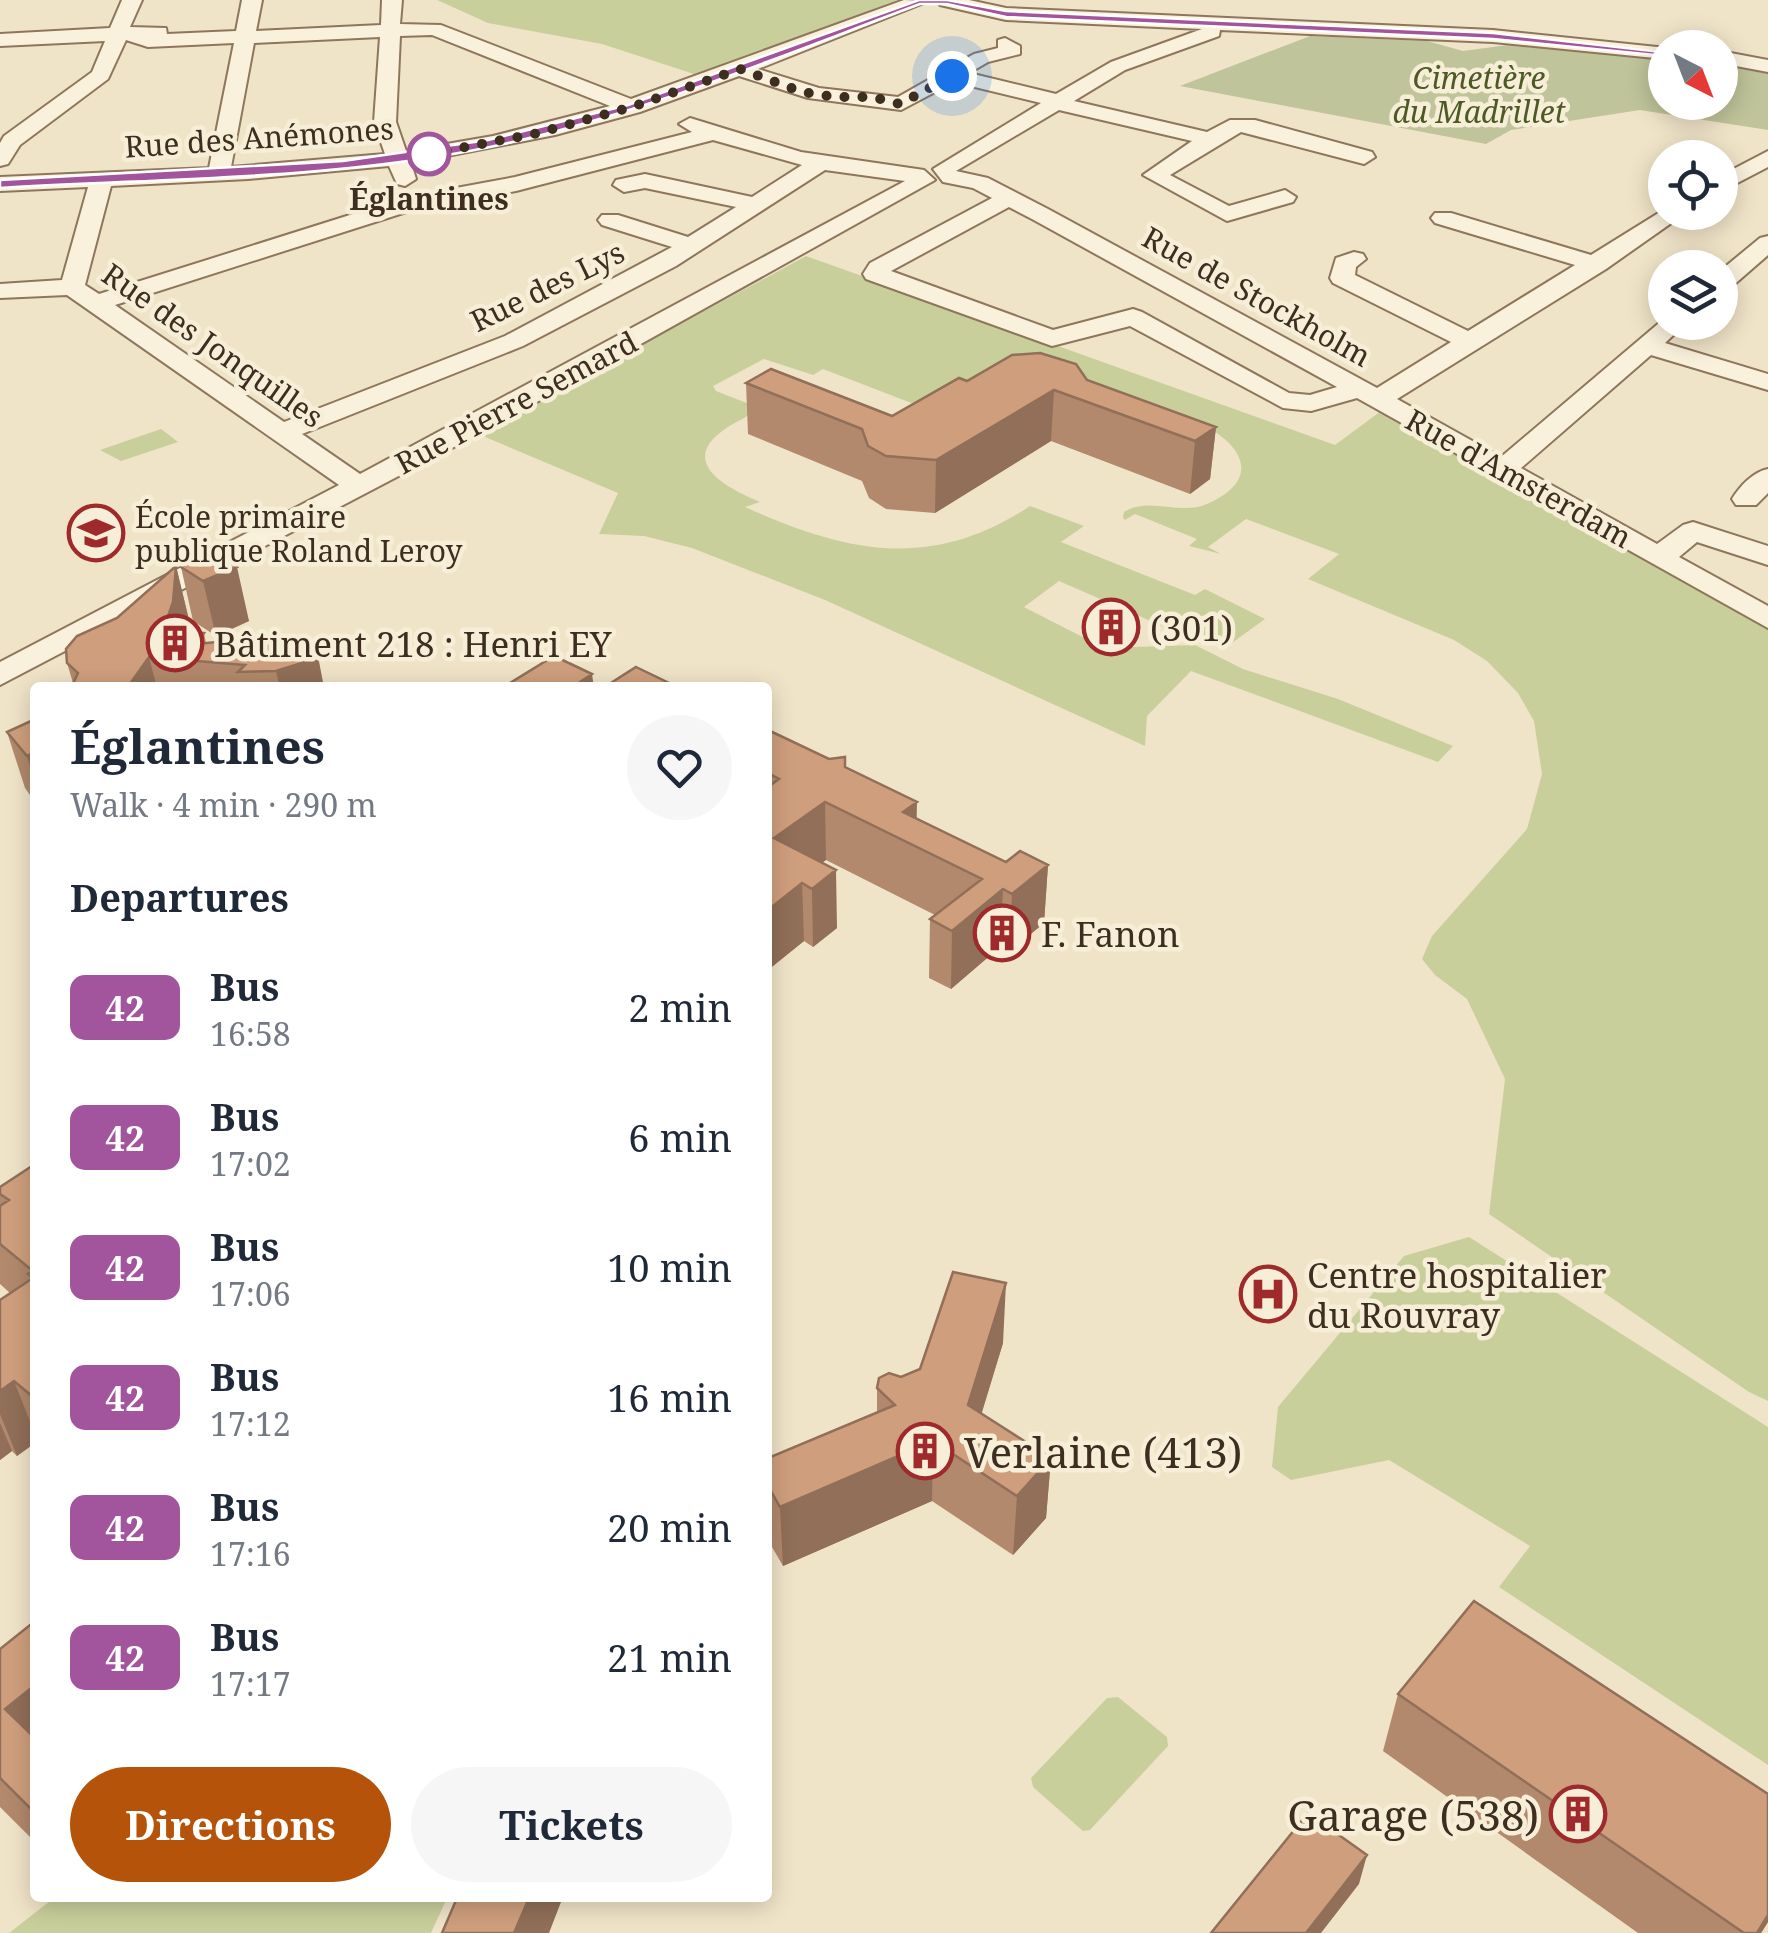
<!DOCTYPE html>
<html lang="en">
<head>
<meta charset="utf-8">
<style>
  :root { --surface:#fff; --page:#f6f6f7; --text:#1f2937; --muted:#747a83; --accent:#b45309 }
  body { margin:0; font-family:"Noto Serif",serif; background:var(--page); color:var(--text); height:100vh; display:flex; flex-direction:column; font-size:38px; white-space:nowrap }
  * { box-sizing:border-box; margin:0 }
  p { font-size:32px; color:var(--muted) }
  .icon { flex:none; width:55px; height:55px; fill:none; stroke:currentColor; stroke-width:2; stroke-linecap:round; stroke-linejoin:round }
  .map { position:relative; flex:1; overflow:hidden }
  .panel { position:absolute; left:30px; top:682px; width:742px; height:1220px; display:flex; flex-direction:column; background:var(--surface); border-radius:10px; box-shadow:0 5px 25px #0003 }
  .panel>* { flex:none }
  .badge { padding:0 20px; border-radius:15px; font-size:35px; line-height:65px }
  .needle { width:65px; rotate:138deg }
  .controls { position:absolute; left:1648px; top:30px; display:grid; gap:20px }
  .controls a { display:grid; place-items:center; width:90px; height:90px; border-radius:50%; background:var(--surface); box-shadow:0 5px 25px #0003; font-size:50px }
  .you { position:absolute; width:50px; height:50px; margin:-25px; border:8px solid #fff; border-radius:50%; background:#1a73e8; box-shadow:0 0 0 15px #1a73e833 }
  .map>.badge { position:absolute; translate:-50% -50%; box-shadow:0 0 0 5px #fff }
  h2 { padding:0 40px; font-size:38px; line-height:90px }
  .round { display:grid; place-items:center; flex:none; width:105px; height:105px; border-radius:52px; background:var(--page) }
  .summary { display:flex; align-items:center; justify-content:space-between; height:170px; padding:0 40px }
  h1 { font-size:48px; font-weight:700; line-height:75px }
  .action { display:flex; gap:20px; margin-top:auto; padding:20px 40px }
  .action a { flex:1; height:115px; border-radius:60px; background:var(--accent); color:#fff; font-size:40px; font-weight:700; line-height:115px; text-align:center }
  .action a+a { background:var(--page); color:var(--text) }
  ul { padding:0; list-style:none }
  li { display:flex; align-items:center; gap:30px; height:130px; padding:0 40px }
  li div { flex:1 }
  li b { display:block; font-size:38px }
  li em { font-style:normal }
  li .badge { min-width:110px; font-weight:700; text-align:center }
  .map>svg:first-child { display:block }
  .green { fill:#c9cf9b }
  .cemetery { fill:#bfc49a }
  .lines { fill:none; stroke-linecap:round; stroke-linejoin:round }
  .minor-casing { stroke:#8d765c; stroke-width:4 }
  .minor { fill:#faf1dc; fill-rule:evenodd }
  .wall { fill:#b2896c }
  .shaded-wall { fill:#916f58 }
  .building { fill:#cf9f7d; stroke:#916f58; stroke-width:2.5 }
  .line { fill:#a2559d; stroke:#fff; stroke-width:2.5 }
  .walk { stroke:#3d2e20; stroke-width:10; stroke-dasharray:0 18 }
  .stop-dot { fill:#fff; stroke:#a2559d; stroke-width:5 }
  .labels { text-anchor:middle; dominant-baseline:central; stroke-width:9; stroke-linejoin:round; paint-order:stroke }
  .far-park-label { font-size:30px; font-style:italic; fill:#4d5a26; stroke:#f7eed8 }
  .far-street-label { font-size:30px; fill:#3d2e20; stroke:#f7eed8 }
  .far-stop-label { font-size:30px; font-weight:bold; fill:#3d2e20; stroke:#f7eed8 }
  .far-poi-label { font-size:30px; fill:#3d2e20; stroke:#f7eed8; text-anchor:start }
  .poi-label { font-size:35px; fill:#3d2e20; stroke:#f7eed8; text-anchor:start }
  .near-poi-label { font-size:42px; fill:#3d2e20; stroke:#f7eed8; text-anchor:start }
</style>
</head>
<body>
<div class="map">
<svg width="1768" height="1933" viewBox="0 0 1768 1933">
  <rect width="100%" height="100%" fill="#f0e4c8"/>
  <!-- green -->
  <path class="green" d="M437,0h460l-197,76 -98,-32 -114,-21z
    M806,256l529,189 46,-34 387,219v771l-19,-9 -260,-178 16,-135 -38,-80 -32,-24 -13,-16 10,-23 95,-107 15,-55 -8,-53 -16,-28 -31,-32 -33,-21 -146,-61 31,-25 -93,-35 -38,28 13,7 -32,-8 8,-7 -62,-25 -10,6 -2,-2 1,-6c26,-16 55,4 83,-8 55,-24 37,-59 -6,-80l-274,-15 -104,-40 -10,6 -49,-16 -51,27 3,5 41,16c-9,12 -20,13 -32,22 -49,34 4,60 35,73l-15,5c101,45 186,65 285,-1l54,20 -23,16 134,53 10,-6 60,30 -36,26 -58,-15 -112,-49 -35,26 80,41 91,-3 48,24 95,30 115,47 -15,16 -247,-91 -44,45 -2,30 -320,-146 -133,-52 -48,-12 -45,-2 19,-41 -140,-59z
    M161,429l17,13 -57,19 -21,-11z
    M1469,1237l299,190v338l-269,-178 31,-41 -141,-86 -98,20 -19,-13 6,-60 126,-151z
    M1118,1697l49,40 1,9 -78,84 -7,1 -50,-44 -2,-9 76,-80z
    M54,1898h393l-16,35h-422z"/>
  <!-- cemetery -->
  <path class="cemetery" d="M1310,36l117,5 36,10 45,-6 157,15v42h55v-38l48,7v59l-128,-20 -129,20 -25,14 -306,-58z"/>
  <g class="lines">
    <!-- minor casing -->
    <g class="minor-casing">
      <path id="minor" d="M122,0h20l-12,27 36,1 1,6 69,-3 6,-31h20l-6,31 125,-6 1,-25h20l-2,24 41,1 190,74 273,-99 25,1 -171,68 61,19 79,9 76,-43 24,-6v-8l7,-2 15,8v8l-32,8 -19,11 87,21 55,-32 91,-33 -196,-9 -66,-15 -2,-5h31l37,8 487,22 174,18 -2,11 -172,-17 -273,-12 -1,6 -94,34 -51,31 133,31 23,-12h25l117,32 3,5 -11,7 -123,-32 -71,43 59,31 56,-16 11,7 -3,5 -66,19 -84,-46 49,-34 -133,-31 -103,61 32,7 60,31 329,179 74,-46 -118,-59 -3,-5 6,-20 18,-6 9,2 3,5 -10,8 -1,8 113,56 107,-66 -140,-42 -4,-5 4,-5h16l140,42 74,-46v3h22l-81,57 -209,130 104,58 164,-139v4h22l-22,21 103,31v16l-117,-35 -130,113 136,76 26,-19 10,-3 75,24v19l-71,-23 -18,15 89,49v22l-411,-230 -46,13 -28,-3 -153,-82 -78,20 -186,-67 -3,-5 7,-11 122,-65 -19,-10 -30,-6 -10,-13 108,-66 -87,-21 -53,28 -93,-12 -69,-22 -99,36 -85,23 -144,28 5,16 -11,7 -8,-2 -8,-18 -141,13 -137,7 -26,99 14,9 308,-97 108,-20 177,-45 -13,-8 11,-6 111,34 123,18 11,10 -443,247 -492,258v-23l339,-177 -272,-190 -67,3v-14l62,-4 26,-93 -88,4v-14l209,-9 25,-125 -86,4 -22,-7 -18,39 -88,66 -12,19 -8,2v-23l4,-7 88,-64 13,-31 -105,5v-12l110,-6zM432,35l178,71 -117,30 -87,15 -10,-29 4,-86zM380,37l-6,85 11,32 -154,13 23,-124zM713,140l89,25 -50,32 -107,-23 -29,6 -3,5 11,7 21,-4 91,19 -48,30 -70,-22h-16l-4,5 4,5 70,22 -167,89 -221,86 -169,-117 304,-97 97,-17zM825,170l80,11 -545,293 -58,-40 221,-88 153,-80zM1009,207l23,12 305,168 -27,8 -21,-2 -147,-81 -9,-3 -80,21 -162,-59z
        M1720,51l48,9v12l-48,-9z
        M1768,151v16l-48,25v-16z
        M1768,236v19l-39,34 -9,2v-20l40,-33z
        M1768,469v24l-12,12h-20l-4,-6c8,-13 21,-27 36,-30z"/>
    </g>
    <!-- minor -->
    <use href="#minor" class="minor"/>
  </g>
  <!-- wall -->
  <path class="wall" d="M1087,380l129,47 -6,52 -20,15 -139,-53 -116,72 -49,-4 -17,-11 -7,-17 -114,-47 -2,-51 146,33 75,-35z
    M220,550l29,71 -33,15 -23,-15 -12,-54z
    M176,566l13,54 -1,12 16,1 2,10 110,2 8,43h-253l2,-5 -6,-20z
    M35,724v78l-10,-14 -18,-56z
    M768,730l77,37 72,51 89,44 42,3 -4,58 -35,29 -9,-5 -49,42 -22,-11 1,-59 5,-4 -109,-55 -4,2 15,66 -24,19 -9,-6 -36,29z
    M35,1164v279l-18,13 -5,-5 -12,9v-160l10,-7 -10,-9v-97z
    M1003,1343l-22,71 70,44 -5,60 -33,37 -81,-54 -149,65 -15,-26v-82l109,-46v-24l24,-11z
    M35,1621v221l-35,-35v-158z
    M1398,1694l370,100v128l-7,11h-123l-255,-182z"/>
  <!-- shaded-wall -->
  <path class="shaded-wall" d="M1054,390l-3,51 -116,72 1,-53z
    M1216,427l-6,52 -20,15 5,-53z
    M176,566l13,54 -3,37 -23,-27z
    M237,567l12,54 -33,15 -13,-55z
    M149,657l8,31h-30z
    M318,658l6,30h-44l-4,-17z
    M592,674l2,14h-23z
    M35,752v32l-8,-28z
    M825,802l1,58 -49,36 -3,-58z
    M917,802l-1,45 -13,-35z
    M1048,865l-4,58 -35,29 3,-58z
    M836,870l1,58 -24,19 -1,-58z
    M802,883l2,58 -36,29v-60z
    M1003,889l-3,58 -49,42 1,-58z
    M1006,1283l-3,60 -37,122 2,-60z
    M14,1381l21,53v9l-18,13 -17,-42v-23z
    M0,1423l12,28 -12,9z
    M933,1441l-1,60 -149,65 -3,-59z
    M1051,1458l-5,60 -33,37 4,-59z
    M35,1685v78l-30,-54z
    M1367,1855l-8,29 -38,49h-15z
    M529,1898h32v4l-12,31h-35z
    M1768,1915v7l-7,11h-4z"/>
  <!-- building -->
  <path class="building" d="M1040,353l36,11 11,16 129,47 -21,14 -141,-51 -118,70 -50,-4 -18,-10 -6,-17 -116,-46 25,-14 121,47 67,-38 8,3 45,-26z
    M220,550l17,17 -34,14 -22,-14z
    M176,566l-3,36 -10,28 41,3 -7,11 79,-8 40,9 2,13 -42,13 -38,1 7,-7 -96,-8 -22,31h-56l7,-15 -11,-10 -1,-14 11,-13 40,-18z
    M554,656l38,18 -21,14h-69z
    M636,667l35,17 -6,4h-62z
    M31,721l4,3v28l-8,4 -20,-24z
    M768,730l61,29 16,-2v10l72,35 -14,10 103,50 14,-11 28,14 -36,29 -9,-5 -51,42 -22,-12 52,-40 -157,-77 -51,36 62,32 -24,19 -10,-6 -34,27v-123l11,-8 -11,-6z
    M35,1164v232l-2,1 -19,-16 -14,10v-91l33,-22 -5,-4 5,-3 -33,-27v-38l9,-6 -9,-6v-7z
    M953,1272l53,11 -38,122 83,53 -34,38 -84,-55 -153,66 -12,-21v-28l127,-53 -18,-17 2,-10 10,-5 12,4 19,-8z
    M1474,1601l294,193v121l-11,18h-13l-346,-239z
    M35,1621v64l-30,24 30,29v75l-35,-35v-129z
    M1308,1813l59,42 -61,78h-95z
    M457,1898h72l-15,35h-72z"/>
  <!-- line -->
  <path class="line" d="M919,0h28l59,11 487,22 177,20 -5,3 -172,-17 -487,-22 -59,-13h-27c-142,53 -282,112 -430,143 -160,33 -328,31 -490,41v-8l343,-19 145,-21 140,-35z"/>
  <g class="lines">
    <!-- walk -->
    <path class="walk" d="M429,154l105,-20 98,-27 108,-38 62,23 32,5h38l28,7 52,-28"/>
  </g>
  <!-- icons -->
  <defs>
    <g id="school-ring" transform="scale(2.875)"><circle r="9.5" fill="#f7eed8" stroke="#9e2a2b" stroke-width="1.5"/><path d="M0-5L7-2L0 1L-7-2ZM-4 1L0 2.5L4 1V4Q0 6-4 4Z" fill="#9e2a2b"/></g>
    <g id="building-ring" transform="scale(2.875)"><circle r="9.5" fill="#f7eed8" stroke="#9e2a2b" stroke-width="1.5"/><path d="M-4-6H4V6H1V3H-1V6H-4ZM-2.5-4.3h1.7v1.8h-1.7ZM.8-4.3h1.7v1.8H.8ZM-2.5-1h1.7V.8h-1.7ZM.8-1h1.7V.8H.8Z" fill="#9e2a2b"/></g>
    <g id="hospital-ring" transform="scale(2.875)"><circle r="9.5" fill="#f7eed8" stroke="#9e2a2b" stroke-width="1.5"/><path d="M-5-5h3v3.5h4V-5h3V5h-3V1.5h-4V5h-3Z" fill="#9e2a2b"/></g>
  </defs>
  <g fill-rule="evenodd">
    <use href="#school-ring" x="96" y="533"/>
    <use href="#building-ring" x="1111" y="627"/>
    <use href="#building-ring" x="175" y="643"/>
    <use href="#building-ring" x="1002" y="933"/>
    <use href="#hospital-ring" x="1268" y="1294"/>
    <use href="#building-ring" x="925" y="1451"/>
    <use href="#building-ring" x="1578" y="1814"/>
  </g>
  <!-- markers -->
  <circle class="stop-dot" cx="429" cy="154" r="20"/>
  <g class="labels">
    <!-- far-park labels -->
    <g class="far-park-label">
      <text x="1479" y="77">Cimetière<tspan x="1479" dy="34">du Madrillet</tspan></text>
    </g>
    <!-- far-street labels -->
    <g class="far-street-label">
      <text transform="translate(259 137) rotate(-4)">Rue des Anémones</text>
      <text transform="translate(547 286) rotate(-26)">Rue des Lys</text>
      <text transform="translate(1257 296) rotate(29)">Rue de Stockholm</text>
      <text transform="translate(213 345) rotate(35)">Rue des Jonquilles</text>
      <text transform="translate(516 402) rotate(-28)">Rue Pierre Semard</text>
      <text transform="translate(1519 478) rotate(29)">Rue d'Amsterdam</text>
    </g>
    <!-- far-stop labels -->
    <g class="far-stop-label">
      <text x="429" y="198">Églantines</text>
    </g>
    <!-- far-poi labels -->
    <g class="far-poi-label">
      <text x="135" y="516">École primaire<tspan x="135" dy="34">publique Roland Leroy</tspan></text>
    </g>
    <!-- poi labels -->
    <g class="poi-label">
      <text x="1150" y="627">(301)</text>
      <text x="214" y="643">Bâtiment 218 : Henri EY</text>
      <text x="1041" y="933">F. Fanon</text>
      <text x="1307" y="1274">Centre hospitalier<tspan x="1307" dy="40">du Rouvray</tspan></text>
    </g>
    <!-- near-poi labels -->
    <g class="near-poi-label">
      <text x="964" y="1451">Verlaine (413)</text>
      <text x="1539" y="1814" text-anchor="end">Garage (538)</text>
    </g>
  </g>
</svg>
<div class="controls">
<a><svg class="needle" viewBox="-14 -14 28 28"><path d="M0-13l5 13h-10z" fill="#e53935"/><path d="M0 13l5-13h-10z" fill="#747a83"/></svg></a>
<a><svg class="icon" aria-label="locate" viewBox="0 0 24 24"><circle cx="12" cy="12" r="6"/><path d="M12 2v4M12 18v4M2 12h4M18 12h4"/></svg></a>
<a><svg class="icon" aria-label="layers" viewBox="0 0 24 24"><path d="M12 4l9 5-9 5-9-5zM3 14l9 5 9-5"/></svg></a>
</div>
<div class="you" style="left:952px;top:76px"></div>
<section class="panel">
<div class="summary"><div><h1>Églantines</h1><p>Walk · 4 min · 290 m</p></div><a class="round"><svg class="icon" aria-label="heart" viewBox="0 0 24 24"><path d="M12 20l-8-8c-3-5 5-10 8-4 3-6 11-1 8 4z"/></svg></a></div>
<h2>Departures</h2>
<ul>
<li><span class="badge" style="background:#a2559d;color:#fff">42</span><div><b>Bus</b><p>16:58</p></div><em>2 min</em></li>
<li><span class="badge" style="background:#a2559d;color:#fff">42</span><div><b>Bus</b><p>17:02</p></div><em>6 min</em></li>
<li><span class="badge" style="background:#a2559d;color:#fff">42</span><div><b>Bus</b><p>17:06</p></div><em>10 min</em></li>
<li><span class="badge" style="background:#a2559d;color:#fff">42</span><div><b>Bus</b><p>17:12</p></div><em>16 min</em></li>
<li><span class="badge" style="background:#a2559d;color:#fff">42</span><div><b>Bus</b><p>17:16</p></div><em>20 min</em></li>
<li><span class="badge" style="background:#a2559d;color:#fff">42</span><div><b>Bus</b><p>17:17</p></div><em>21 min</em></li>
</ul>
<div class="action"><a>Directions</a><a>Tickets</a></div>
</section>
</div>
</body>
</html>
